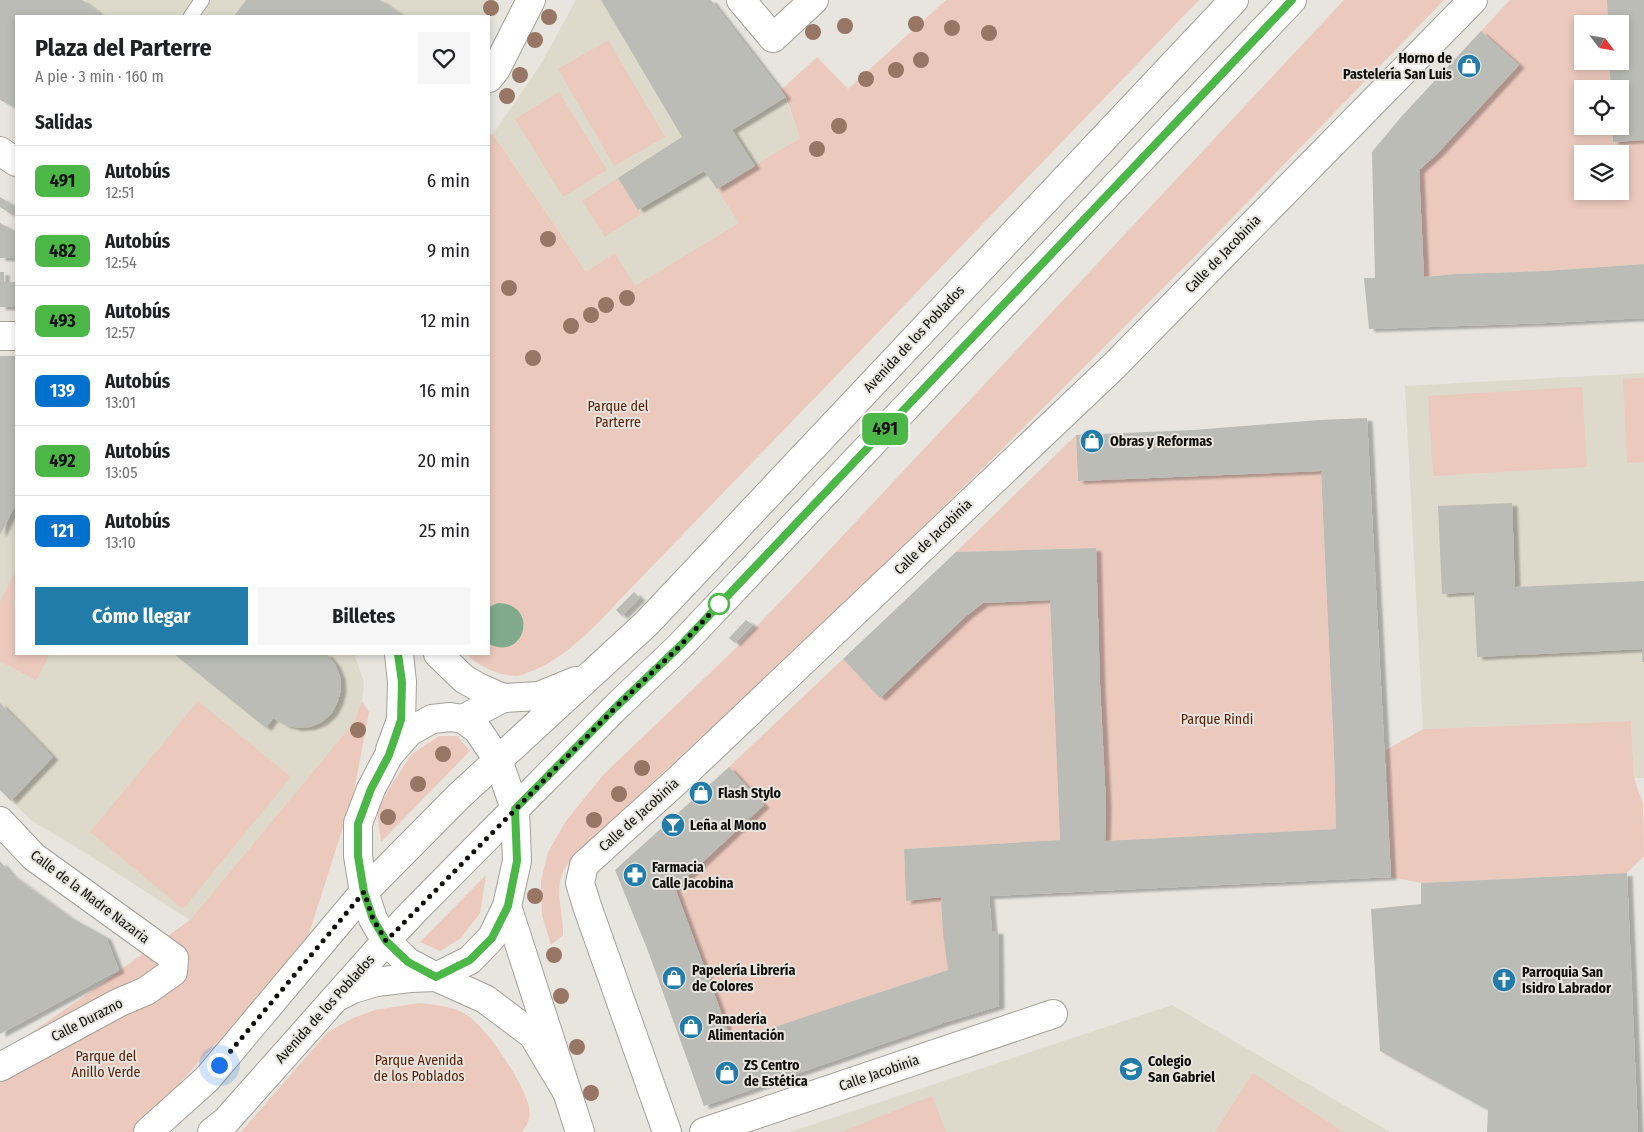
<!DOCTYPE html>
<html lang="es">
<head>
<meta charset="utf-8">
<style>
  :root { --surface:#fff; --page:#f6f6f6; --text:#202124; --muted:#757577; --line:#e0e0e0; --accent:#217caa }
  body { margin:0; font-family:"Fira Sans Condensed",sans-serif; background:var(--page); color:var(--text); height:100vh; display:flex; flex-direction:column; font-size:19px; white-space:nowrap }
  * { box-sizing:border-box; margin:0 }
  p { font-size:16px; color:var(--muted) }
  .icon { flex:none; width:28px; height:28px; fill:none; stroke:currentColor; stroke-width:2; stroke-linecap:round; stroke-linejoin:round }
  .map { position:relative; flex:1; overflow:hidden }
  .drawer { position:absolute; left:15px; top:15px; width:475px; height:640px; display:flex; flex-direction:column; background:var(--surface); border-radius:0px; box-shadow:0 2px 8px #0003 }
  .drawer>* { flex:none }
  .badge { padding:0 10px; border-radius:8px; font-size:18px; line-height:32px }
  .needle { width:32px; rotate:121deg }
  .controls { position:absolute; left:1574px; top:15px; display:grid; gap:10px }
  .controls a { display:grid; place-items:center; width:55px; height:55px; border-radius:0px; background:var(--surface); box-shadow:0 2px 8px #0003; font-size:25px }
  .you { position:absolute; width:25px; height:25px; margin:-12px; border:4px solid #fff; border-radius:50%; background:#1a73e8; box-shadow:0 0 0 8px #1a73e833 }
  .map>.badge { position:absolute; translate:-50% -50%; box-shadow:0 0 0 2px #fff }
  h2 { padding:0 20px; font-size:19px; line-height:45px }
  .round { display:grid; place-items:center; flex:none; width:52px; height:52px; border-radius:0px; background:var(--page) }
  .summary { display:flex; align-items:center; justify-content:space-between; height:85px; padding:0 20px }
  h1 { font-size:24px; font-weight:700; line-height:38px }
  .primary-button { display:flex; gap:10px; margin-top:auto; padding:10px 20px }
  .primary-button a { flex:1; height:58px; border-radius:0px; background:var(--accent); color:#fff; font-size:20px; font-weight:700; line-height:58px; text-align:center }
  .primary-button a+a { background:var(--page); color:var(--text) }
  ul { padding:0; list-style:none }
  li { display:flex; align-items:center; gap:15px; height:70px; padding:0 20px; border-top:1px solid var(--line) }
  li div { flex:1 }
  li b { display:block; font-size:19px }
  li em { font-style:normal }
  li .badge { min-width:55px; font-weight:700; text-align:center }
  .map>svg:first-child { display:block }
  .built { fill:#dddacb }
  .green { fill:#ecc9bd; fill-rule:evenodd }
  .water { fill:#80aa8b }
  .building { fill:#babcb5; filter:url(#shadow) }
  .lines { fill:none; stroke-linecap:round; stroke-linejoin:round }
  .lane-casing { stroke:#a2a199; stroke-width:16 }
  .street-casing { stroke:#a2a199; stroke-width:30 }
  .primary-casing { stroke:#a2a199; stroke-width:30 }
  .lane { stroke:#fff; stroke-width:14 }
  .street { stroke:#fff; stroke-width:28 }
  .primary { stroke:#fff; stroke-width:28 }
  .tree { fill:#987666 }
  .line-casing { stroke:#fff; stroke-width:11 }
  .line { stroke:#4ab747; stroke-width:8 }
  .walk { stroke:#0e0e0b; stroke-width:5; stroke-dasharray:0 9 }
  .stop-dot { fill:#fff; stroke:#4ab747; stroke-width:2.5 }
  .labels { text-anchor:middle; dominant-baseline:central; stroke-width:4; stroke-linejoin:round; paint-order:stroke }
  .poi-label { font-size:14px; font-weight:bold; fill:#0e0e0b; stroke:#e7e5de; text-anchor:start }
  .street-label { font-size:14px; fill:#0e0e0b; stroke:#e7e5de }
  .park-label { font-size:14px; fill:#571c03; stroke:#e7e5de }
</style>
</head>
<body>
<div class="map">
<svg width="1644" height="1132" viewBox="0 0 1644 1132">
  <defs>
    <filter id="shadow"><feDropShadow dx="5.5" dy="3" stdDeviation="1" flood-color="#0004"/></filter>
  </defs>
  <rect width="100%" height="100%" fill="#e7e5de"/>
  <!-- built -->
  <path class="built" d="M81,0h412l-8,16h-381z
    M576,0h135l74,97 15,41 -82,51 21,34 -104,64 -49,-15 -93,-138 48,-70z
    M0,356h16v298h338l10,28 -2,19 -8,21 -164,198 -114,-73 -44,-26 -32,-31z
    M1644,373v405h-10l-3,-57 -208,8 -18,-343z
    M1172,1005l218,127h-600z"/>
  <!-- green -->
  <path class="green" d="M946,0h253l-565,585c-29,30 -63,71 -102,86 -5,1 -10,5 -15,5 -18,0 -39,-10 -51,-22h23v-519l4,-1 93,138 29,-19 20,33 104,-63 -22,-34 83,-51 -14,-41 -5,-7 36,-33 31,32z
    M1344,0h100l-250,257 -202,202 -154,150 -264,247c-3,5 -9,10 -11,16 -9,21 1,41 0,63l-12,10 -9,-30 -1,-34 7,-29 18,-31 38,-47 129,-123 73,-76z
    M1510,0h97l1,24h-26v37h27l2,28h-29v37h30l1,16 31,-2v124l-99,7 -89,3 -32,3 -5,-107 19,-17 80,-88 -37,-34zM1582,154h38v37h-38z
    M608,40l57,97 -51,29 -56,-97z
    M559,92l48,78 -44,27 -48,-78z
    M618,178l23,36 -36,23 -23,-36z
    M1644,378v84l-17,1 -4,-84z
    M1582,387l5,80 -154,9 -5,-80z
    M1076,435l2,46 243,-10 13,282 2,76 -231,12 1,-36 -6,-120 -4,-137 -140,4z
    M16,570v84h34l-14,26 -36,-19v-59z
    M1050,600l10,240 -156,9 2,51 35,-3 7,73 -135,44 -81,28 -57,-154 88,-83 -34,-38 114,-108 37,39 86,-82 17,-13z
    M198,701l93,76 -108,132 -93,-77z
    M362,701l7,11 -16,84 -49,153 -170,183h-134v-78l83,-57 107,-77 164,-198z
    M1631,721l3,57 9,26 1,52 -17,17 -206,10 -30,-6 -5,-127 37,-21z
    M439,736h18l13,15 -89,91 -4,-32 17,-29 18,-27z
    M486,875l-6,38 -19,25 -21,13 -20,-9z
    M419,1003c17,2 33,3 48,12 21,14 56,67 62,92 2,10 -1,17 -7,25h-281l87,-100 25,-14 22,-8z
    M1253,1073l91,59h-129z
    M932,1096l14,36h-105z"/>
  <!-- water -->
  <path class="water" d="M498,603c42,1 27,59 -9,41v-37z"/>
  <!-- building -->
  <path class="building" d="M0,0h82l17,13 -2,3h-81v92l-16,-8z
    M246,0h134l23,16h-169z
    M601,0h110l75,97 -54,33 23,36 -38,23 -13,-18 -66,39 -20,-32 64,-41z
    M1607,0h37v140l-31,2 -1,-16h8v-37h-9l-2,-28h11v-37h-12z
    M1481,31l38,34 -81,88 -19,17 5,107 32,-3 89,-3 99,-7v54l-97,5 -178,6 -5,-51h11l-3,-126 29,-35z
    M0,197l16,10v5l-2,4 -14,-9z
    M0,223l16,9v28l-3,-2h-13z
    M0,272h4v10h12v25h-16z
    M0,356h16v148l-16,31z
    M1367,418l24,459 -402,19 3,35h6l1,75 -53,16 -242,84 -56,-155 -33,-81 114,-103 35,38 -89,83 57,154 81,-28 135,-44 -5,-37 -2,-36 -35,4 -2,-52 156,-9 -10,-240 -67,3 -17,13 -86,82 -37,-39 113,-107 140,-4 4,137 6,120 -1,36 231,-12 -2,-76 -13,-282 -243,10 -2,-46 118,-5 125,-10z
    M1512,503l3,84 129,-6v81h-2v-13l-165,8 -3,-65 -32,2 -4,-88z
    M634,592l6,6 -18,18 -6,-6z
    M746,620l7,5 -18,18 -6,-5z
    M174,654h153l8,10 5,12 1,13 -3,12 -6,12 -10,9 -12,5 -13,1 -12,-3 -12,-7 -7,10z
    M0,703l53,54 -42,44 -11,-11z
    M0,861l11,13 59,43 36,20 13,33 -119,64z
    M1627,873l11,259h-151l1,-22 -108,-59 -9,-142 50,-5v-21z"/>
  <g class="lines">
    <!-- lane casing -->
    <g class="lane-casing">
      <path id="lane" d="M191,16l11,-16"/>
    </g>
    <!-- street casing -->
    <g class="street-casing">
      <path id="street" d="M741,0l32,38 41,-38
        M489,78l7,-9 35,-69
        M0,336h16
        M0,821l34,36 140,101 -1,14 -27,19 -28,12 -118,64
        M667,1132l-80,-226 -7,-23 4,-18 96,-87 434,-412 359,-366
        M704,1132l349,-118"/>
    </g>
    <!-- primary casing -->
    <g class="primary-casing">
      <path id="primary" d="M0,151l16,11
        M438,654l26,25 14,8 25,11
        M463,719l40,-21 36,-2 37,-15
        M390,750l11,-30 1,-38 -3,-28
        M507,906l73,226
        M339,996l14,-7 23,-7 34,-4 26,-1 34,-17 22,-23 15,-31 10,-45 -2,-52 -17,-49 -21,-31 -14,-10 -13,-2 -18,2 -23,13 -20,23 -18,34 -13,34v33l6,36 9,27 13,22 22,21 28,15 49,22 48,36 34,57
        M148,1132l59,-53 157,-187 95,-96 188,-173 587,-623
        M212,1132l14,-11 160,-180 28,-30 203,-205 63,-60 612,-646"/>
    </g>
    <!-- lane -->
    <use href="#lane" class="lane"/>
    <!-- street -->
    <use href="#street" class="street"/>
    <!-- primary -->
    <use href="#primary" class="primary"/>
  </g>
  <!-- trees -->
  <g class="tree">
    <circle cx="491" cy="8" r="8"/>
    <circle cx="549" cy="17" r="8"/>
    <circle cx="916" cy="24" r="8"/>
    <circle cx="845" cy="26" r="8"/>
    <circle cx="952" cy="28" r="8"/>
    <circle cx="813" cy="32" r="8"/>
    <circle cx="989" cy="33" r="8"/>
    <circle cx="535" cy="40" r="8"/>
    <circle cx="921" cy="60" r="8"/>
    <circle cx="896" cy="70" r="8"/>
    <circle cx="520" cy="75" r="8"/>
    <circle cx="866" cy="79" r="8"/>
    <circle cx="507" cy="96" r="8"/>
    <circle cx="839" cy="126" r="8"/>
    <circle cx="817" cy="149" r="8"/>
    <circle cx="548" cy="239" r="8"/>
    <circle cx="509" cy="288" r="8"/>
    <circle cx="627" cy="298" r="8"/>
    <circle cx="606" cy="305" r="8"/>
    <circle cx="591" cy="315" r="8"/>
    <circle cx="571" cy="326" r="8"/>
    <circle cx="533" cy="358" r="8"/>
    <circle cx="358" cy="730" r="8"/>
    <circle cx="443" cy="754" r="8"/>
    <circle cx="642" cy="768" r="8"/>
    <circle cx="418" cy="784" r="8"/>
    <circle cx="619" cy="794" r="8"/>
    <circle cx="388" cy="817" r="8"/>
    <circle cx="594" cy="820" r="8"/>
    <circle cx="535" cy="896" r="8"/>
    <circle cx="554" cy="955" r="8"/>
    <circle cx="561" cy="996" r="8"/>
    <circle cx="577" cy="1047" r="8"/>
    <circle cx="591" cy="1093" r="8"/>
  </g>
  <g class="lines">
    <!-- line casing -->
    <g class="line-casing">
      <path id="line" d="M398,654l4,28 -1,38 -12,35 -18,34 -13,35v32l6,36 9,27 13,22 22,21 28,15 34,-17 22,-22 16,-32 9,-45 -2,-52 102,-103 63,-60 612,-646"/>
    </g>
    <!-- line -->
    <use href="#line" class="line"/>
    <!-- walk -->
    <path class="walk" d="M219,1065l145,-173 9,27 13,22 231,-235 63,-60 40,-43 -1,1"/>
  </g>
  <!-- icons -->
  <defs>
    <g id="shop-disc" transform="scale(1.25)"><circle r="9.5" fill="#217caa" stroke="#e7e5de"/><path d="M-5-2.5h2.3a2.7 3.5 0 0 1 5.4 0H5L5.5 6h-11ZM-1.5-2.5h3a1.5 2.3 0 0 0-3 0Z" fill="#fff"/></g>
    <g id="bar-disc" transform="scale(1.25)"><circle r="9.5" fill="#217caa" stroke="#e7e5de"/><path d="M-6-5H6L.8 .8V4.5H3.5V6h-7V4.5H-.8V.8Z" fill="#fff"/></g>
    <g id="pharmacy-disc" transform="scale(1.25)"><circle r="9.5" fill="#217caa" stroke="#e7e5de"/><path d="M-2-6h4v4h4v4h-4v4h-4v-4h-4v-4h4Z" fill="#fff"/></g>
    <g id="church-disc" transform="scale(1.25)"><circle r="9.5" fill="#217caa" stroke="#e7e5de"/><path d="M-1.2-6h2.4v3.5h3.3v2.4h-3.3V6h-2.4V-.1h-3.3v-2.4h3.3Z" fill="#fff"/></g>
    <g id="school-disc" transform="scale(1.25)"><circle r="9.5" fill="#217caa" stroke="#e7e5de"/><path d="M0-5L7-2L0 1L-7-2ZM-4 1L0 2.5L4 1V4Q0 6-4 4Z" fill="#fff"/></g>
  </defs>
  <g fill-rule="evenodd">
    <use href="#shop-disc" x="1469" y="66"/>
    <use href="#shop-disc" x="1092" y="441"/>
    <use href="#shop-disc" x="701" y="793"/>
    <use href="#bar-disc" x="673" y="825"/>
    <use href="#pharmacy-disc" x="635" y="875"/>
    <use href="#shop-disc" x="674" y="978"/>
    <use href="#church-disc" x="1504" y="980"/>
    <use href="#shop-disc" x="691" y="1027"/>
    <use href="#school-disc" x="1131" y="1069"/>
    <use href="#shop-disc" x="727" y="1073"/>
  </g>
  <!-- markers -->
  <circle class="stop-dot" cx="719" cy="604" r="10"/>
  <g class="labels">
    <!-- poi labels -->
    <g class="poi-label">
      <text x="1452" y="58" text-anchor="end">Horno de<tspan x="1452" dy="16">Pastelería San Luis</tspan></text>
      <text x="1110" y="441">Obras y Reformas</text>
      <text x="718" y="793">Flash Stylo</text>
      <text x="690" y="825">Leña al Mono</text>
      <text x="652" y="867">Farmacia<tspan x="652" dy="16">Calle Jacobina</tspan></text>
      <text x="692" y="970">Papelería Librería<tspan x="692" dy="16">de Colores</tspan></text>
      <text x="1522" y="972">Parroquia San<tspan x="1522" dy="16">Isidro Labrador</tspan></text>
      <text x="708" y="1019">Panadería<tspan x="708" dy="16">Alimentación</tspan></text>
      <text x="1148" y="1061">Colegio<tspan x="1148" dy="16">San Gabriel</tspan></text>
      <text x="744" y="1065">ZS Centro<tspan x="744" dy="16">de Estética</tspan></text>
    </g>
    <!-- street labels -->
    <g class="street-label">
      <text transform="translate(1223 254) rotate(-46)">Calle de Jacobinia</text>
      <text transform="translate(914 339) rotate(-47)">Avenida de los Poblados</text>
      <text transform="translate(933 537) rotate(-44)">Calle de Jacobinia</text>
      <text transform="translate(639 815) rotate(-42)">Calle de Jacobinia</text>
      <text transform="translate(90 897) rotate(37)">Calle de la Madre Nazaria</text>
      <text transform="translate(325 1009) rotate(-48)">Avenida de los Poblados</text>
      <text transform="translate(87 1020) rotate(-27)">Calle Durazno</text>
      <text transform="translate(879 1073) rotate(-19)">Calle Jacobinia</text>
    </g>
    <!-- park labels -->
    <g class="park-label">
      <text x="618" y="406">Parque del<tspan x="618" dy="16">Parterre</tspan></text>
      <text x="1217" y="719">Parque Rindi</text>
      <text x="106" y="1056">Parque del<tspan x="106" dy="16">Anillo Verde</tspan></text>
      <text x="419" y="1060">Parque Avenida<tspan x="419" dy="16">de los Poblados</tspan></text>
    </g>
  </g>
</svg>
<div class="controls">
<a><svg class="needle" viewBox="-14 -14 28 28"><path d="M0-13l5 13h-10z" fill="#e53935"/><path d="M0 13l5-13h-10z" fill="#757577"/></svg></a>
<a><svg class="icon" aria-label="locate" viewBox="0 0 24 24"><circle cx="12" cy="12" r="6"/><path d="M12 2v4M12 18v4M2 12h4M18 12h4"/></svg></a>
<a><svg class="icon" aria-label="layers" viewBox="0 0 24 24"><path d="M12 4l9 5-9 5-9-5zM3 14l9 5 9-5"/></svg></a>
</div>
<div class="you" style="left:219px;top:1065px"></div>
<b class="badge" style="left:885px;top:429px;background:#4ab747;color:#111">491</b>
<section class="drawer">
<div class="summary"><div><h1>Plaza del Parterre</h1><p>A pie · 3 min · 160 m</p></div><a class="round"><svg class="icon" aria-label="heart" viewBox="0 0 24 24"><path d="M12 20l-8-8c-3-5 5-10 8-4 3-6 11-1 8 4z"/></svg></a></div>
<h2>Salidas</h2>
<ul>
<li><span class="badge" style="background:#4ab747;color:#111">491</span><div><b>Autobús</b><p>12:51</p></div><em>6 min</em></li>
<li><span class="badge" style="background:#4ab747;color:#111">482</span><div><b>Autobús</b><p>12:54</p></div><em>9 min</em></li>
<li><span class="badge" style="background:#4ab747;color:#111">493</span><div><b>Autobús</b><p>12:57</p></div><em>12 min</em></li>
<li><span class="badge" style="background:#0072ce;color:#fff">139</span><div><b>Autobús</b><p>13:01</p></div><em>16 min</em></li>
<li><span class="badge" style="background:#4ab747;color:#111">492</span><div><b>Autobús</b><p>13:05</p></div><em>20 min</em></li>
<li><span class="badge" style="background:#0072ce;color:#fff">121</span><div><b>Autobús</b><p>13:10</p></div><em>25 min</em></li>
</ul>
<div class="primary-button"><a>Cómo llegar</a><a>Billetes</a></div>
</section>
</div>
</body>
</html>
